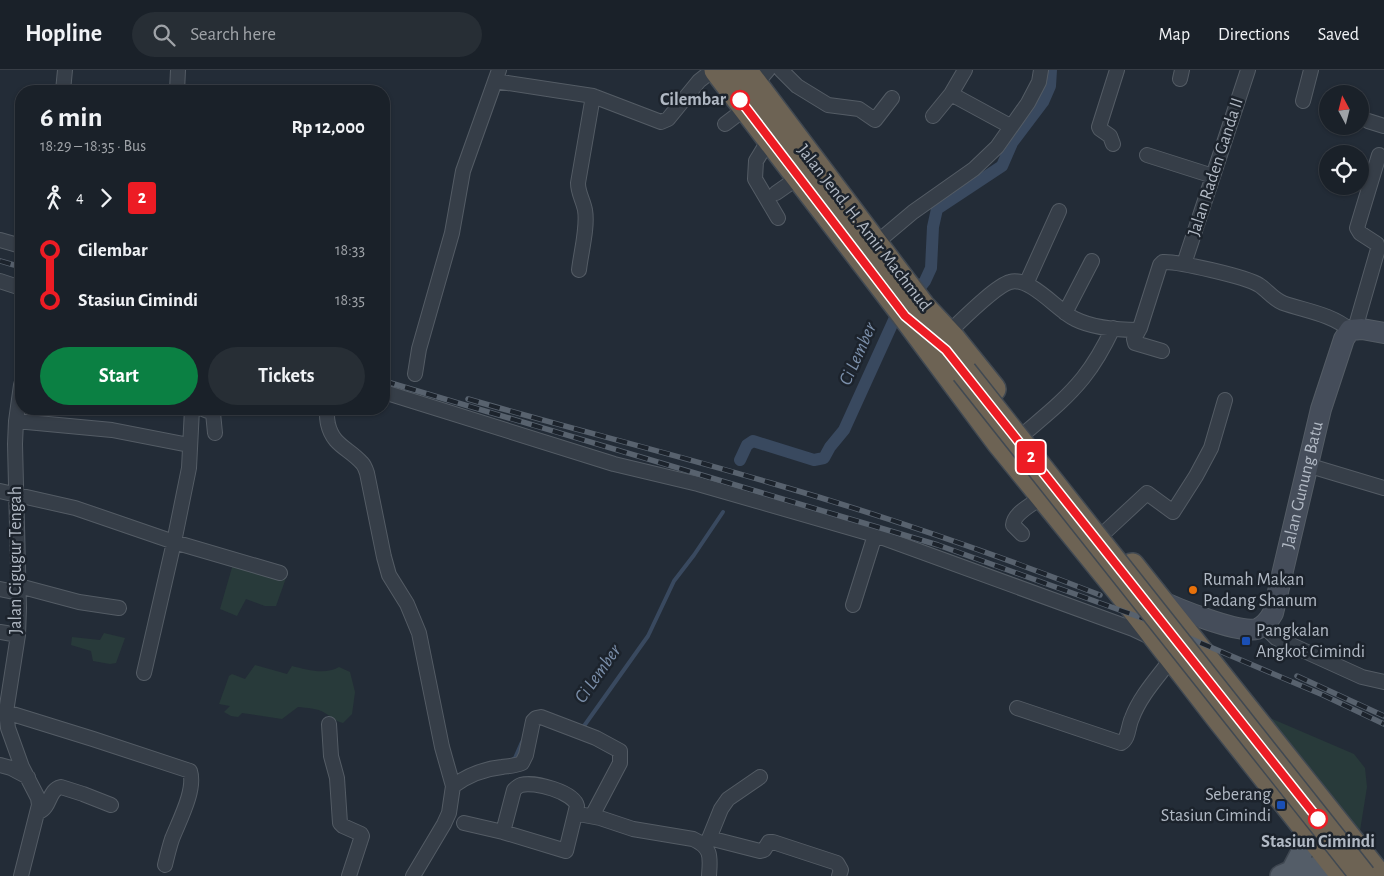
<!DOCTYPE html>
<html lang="en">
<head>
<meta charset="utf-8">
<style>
  :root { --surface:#1a2129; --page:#272e35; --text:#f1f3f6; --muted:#9fa3a8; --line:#383e46; --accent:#0b8043 }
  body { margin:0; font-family:"Alegreya Sans",sans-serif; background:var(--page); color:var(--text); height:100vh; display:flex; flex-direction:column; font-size:19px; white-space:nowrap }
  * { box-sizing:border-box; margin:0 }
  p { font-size:16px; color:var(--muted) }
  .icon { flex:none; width:28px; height:28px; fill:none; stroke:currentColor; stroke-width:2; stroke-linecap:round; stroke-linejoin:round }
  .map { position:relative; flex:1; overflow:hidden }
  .sheet { position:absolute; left:15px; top:15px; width:375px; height:330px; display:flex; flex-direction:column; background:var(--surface); border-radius:20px; box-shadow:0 1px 4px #0004,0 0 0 1px var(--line) }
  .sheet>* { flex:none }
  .badge { padding:0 10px; border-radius:4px; font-size:18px; line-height:32px }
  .needle { width:32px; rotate:353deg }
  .controls { position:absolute; left:1319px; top:15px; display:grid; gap:10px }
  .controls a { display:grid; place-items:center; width:50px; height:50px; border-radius:50%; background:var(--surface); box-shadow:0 1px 4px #0004,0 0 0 1px var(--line); font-size:25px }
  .map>.badge { position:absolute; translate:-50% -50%; box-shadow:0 0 0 2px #fff }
  .legs { display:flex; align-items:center; gap:8px; height:55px; padding:0 25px; font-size:16px }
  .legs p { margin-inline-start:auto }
  .overview { display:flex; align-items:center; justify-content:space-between; height:85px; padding:0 25px }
  h1 { font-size:28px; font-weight:600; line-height:38px }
  .button { display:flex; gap:10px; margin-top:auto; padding:10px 25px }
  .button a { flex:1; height:58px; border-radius:30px; background:var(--accent); color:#fff; font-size:20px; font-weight:600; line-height:58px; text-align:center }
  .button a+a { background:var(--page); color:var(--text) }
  ul { padding:0 25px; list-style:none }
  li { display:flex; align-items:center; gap:18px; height:50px; font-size:19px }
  li i { display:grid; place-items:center; width:8px; height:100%; margin:0 6px; background:currentColor }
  li i::after { content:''; width:12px; height:12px; margin:-6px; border:4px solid; border-radius:50%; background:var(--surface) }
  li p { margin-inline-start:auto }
  li:first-child i { background:linear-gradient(#0000 50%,currentColor 0) }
  li:last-child i { background:linear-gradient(currentColor 50%,#0000 0) }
  header { display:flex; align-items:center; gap:30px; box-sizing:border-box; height:70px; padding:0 25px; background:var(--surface); border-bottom:1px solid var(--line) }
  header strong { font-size:24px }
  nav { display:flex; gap:28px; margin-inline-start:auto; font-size:18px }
  .search { width:350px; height:45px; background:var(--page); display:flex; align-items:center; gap:12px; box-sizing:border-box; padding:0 18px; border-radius:28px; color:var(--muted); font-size:19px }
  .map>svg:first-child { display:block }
  .green { fill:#283a3a }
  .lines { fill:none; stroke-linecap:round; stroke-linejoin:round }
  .stream { stroke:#39495f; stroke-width:4 }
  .canal { stroke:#39495f; stroke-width:12 }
  .street-casing { stroke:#545c65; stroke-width:16 }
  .secondary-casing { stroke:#545c65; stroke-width:22 }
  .primary-casing { stroke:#3f4751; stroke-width:24 }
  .highway-casing { stroke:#414952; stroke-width:28 }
  .street { stroke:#363e48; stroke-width:14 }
  .secondary { stroke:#454d5a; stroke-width:20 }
  .primary { stroke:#545d68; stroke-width:21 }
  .highway { stroke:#6d6354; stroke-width:25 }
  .rail-casing { stroke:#58626e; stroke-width:5.5 }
  .rail { stroke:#1c232c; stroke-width:4; stroke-dasharray:11; stroke-linecap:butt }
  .highway-bridge-casing { stroke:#414952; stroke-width:28; stroke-linecap:butt }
  .highway-bridge { stroke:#6d6354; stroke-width:25 }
  .line-1-casing { stroke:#fff; stroke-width:11 }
  .line-1 { stroke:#ed1c24; stroke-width:8 }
  .stop-1-dot { fill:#fff; stroke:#ed1c24; stroke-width:2.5 }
  .food-dot { fill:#e8710a; stroke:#1c232c; stroke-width:2 }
  .transit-dot { fill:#1a4fb4; stroke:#1c232c; stroke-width:2 }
  .labels { text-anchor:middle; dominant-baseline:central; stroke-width:5; stroke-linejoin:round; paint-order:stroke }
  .stop-label { font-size:18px; font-weight:bold; fill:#b1b9c4; stroke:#1c232c; text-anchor:end }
  .street-label { font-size:18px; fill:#b1b9c4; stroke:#1c232c }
  .poi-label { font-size:18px; fill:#b1b9c4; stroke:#1c232c; text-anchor:start }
  .water-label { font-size:19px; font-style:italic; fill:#7b8faa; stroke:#1c232c }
</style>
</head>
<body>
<header>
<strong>Hopline</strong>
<div class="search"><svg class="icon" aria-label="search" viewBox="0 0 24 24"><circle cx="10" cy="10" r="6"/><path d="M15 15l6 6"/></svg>Search here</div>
<nav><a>Map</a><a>Directions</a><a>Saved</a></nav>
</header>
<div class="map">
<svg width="1384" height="806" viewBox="0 0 1384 806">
  <rect width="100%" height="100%" fill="#232c37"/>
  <!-- green -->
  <path class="green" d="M233,494l44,8 9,6 -10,28h-11l-19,-7 -9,17 -17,-7z
    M104,563l21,5 -9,25 -6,1 -17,-3 -2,-10 -20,-6 1,-8 28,3z
    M255,595l32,9 5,-8c15,4 34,9 47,1l11,5 5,20 -3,22 -9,9c-10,-3 -10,-5 -18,-10 -8,-5 -18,-5 -27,-6l-16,12 -40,-6 -4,4 -7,-1 -7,-4 6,-6 -11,-2 10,-28 3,-2 13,5z
    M1256,642l98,42 11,14 2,19 -8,50z"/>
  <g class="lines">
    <!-- stream -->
    <path class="stream" d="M581,657l3,-1 64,-90 26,-55 20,-26 29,-43
      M513,689l2,-1 7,-16"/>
    <!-- canal -->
    <path class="canal" d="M740,390l7,-15 6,-4 61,19 10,-2 6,-11 14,-17 50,-110 31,-39 6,-13 2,-41 4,-18 65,-43 10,-23 31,-41 7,-16 1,-16"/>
    <!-- street casing -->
    <g class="street-casing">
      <path id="street" d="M781,0l16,16 31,19 31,4 16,11 17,-22
        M1180,9l2,-9
        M495,11l98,15 68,26 7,-3 31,-38 14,-11
        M755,15l13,-15
        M63,21l2,-21
        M177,21l1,-21
        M951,24l59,32
        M1303,31l8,-31
        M933,46l18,-22 14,-24
        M1368,51l16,5
        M725,54l21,-16
        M770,68l-14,23 -1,18 23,39
        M1113,74l-3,-8 -10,-7 -1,-2 18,-57
        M1147,85l66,21
        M776,123l23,-16
        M0,170l21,6
        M875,174l38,-32 61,-43 23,-22 31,-44 11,-21 2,-12
        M1184,194l64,-194
        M579,200c2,-18 9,-43 6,-60 -2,-10 -7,-17 -7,-27l15,-87
        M0,211l21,7
        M1026,214l33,-73
        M1065,243l27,-52
        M1355,259l23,-80 -1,-5 -17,-11 -3,-5 22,-73
        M948,263c12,-11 47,-47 62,-51 20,-6 48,29 65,37 18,9 44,11 64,11
        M1162,281l-27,-8 -1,-4 6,-11 20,-63 3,-3c14,-1 84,15 96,23 8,5 14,14 24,18 23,8 48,11 67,27
        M415,304l4,-25 33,-116 11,-62 36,-101
        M384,322l230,72 84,20 177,51 258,94 17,8
        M203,339l10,4 2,20
        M328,339c-2,6 -1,9 0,15 5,22 21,24 34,39 2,2 4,7 5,10l17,84 5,18 18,29 12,29 23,114 11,39 -4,27 -5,11 -31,52
        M16,351l96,9 77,15
        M1026,362c20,-17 40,-33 57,-54 12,-15 22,-33 30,-50
        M1307,395l77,23
        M0,421l75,17 99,34 106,31
        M1105,462l42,-39 26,19 23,-36 15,-28 14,-48
        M1022,464l-9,-9c1,-13 21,-21 30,-29
        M19,516l60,16 40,6
        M0,519l19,4
        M853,535l22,-70
        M1264,556l12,12 86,39 22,5
        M0,562l18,3
        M144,603l30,-131 15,-74 3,-59
        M1017,638l104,35c8,-4 7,-17 11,-25 8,-22 26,-41 40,-60
        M6,642l87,27 97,32c6,19 -11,50 -18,68 -3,9 -5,18 -7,26
        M329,654l2,32 6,22 3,45 3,3 18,8 1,2 -13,40
        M0,695l11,3 17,9
        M453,716c15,-11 30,-17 49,-19 7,-1 13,-1 20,-4l4,-8 7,-34 3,-3 5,-1 55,21 24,13v12l-28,53
        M39,742c12,-5 9,-22 22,-25l22,7 28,11
        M584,745l16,3 33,11 60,10c20,9 17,19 16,37
        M464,753l39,9 63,19 11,-45c-3,-14 -43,-25 -56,-21 -3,1 -5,3 -7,5l-11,42
        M709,768l51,13 4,-1 5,-8h4l64,21 4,7 -2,6
        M706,776l15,-37 7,-10 32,-22
        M21,806l18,-71 -1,-7 -16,-31 -14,-39 -2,-16 12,-77 1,-27 -4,-164 1,-23 5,-36"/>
    </g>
    <!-- secondary casing -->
    <g class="secondary-casing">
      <g id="secondary">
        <path id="s1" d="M1157,529c18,9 82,35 100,30 8,-3 12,-9 16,-16l48,-204 23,-70 6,-9 12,-1 22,4"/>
      </g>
    </g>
    <!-- primary casing -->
    <g class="primary-casing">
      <path id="primary" d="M1292,801l12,-23 4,-19
        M1281,806c19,-9 37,-9 57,-8"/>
    </g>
    <!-- highway casing -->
    <g class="highway-casing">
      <path id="highway" d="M717,0l186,243 96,129 135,166 85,110 125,158
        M744,0l178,236 30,32 41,51
        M1132,496l247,310"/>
    </g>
    <!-- street -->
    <use href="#street" class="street"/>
    <!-- secondary -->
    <use href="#secondary" class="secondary"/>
    <!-- primary -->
    <use href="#primary" class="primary"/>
    <!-- highway -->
    <use href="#highway" class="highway"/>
    <!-- rail casing -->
    <g class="rail-casing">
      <path id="rail" d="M0,191l21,6
        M384,311l554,164 204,73 181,77 61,29
        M468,329c100,29 202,54 303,84 111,32 221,70 329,112
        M1297,606l87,40"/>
    </g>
    <!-- rail -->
    <use href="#rail" class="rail"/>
    <!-- highway-bridge casing -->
    <g class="highway-bridge-casing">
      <path id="highway-bridge" d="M964,302l399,504"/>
    </g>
    <!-- highway-bridge -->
    <use href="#highway-bridge" class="highway-bridge"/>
  </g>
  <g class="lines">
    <!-- line-1 casing -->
    <g class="line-1-casing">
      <path id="line-1" d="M740,30l165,216 41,34 372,469"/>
    </g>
    <!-- line-1 -->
    <use href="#line-1" class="line-1"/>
  </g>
  <!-- markers -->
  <g class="stop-1-dot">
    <circle cx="740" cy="30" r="9"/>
    <circle cx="1318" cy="749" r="9"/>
  </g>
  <circle class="food-dot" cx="1193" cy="520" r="5"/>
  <g class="transit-dot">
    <rect x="1241" y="566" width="10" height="10" rx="2.5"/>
    <rect x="1276" y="730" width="10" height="10" rx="2.5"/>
  </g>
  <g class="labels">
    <!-- stop labels -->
    <g class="stop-label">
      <text x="726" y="30">Cilembar</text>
      <text x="1318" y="772" text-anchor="middle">Stasiun Cimindi</text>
    </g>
    <!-- street labels -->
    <g class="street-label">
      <text transform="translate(1216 97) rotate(-72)">Jalan Raden Ganda II</text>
      <text transform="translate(864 158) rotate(52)">Jalan Jend. H. Amir Machmud</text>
      <text stroke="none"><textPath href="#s1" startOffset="260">Jalan Gunung Batu</textPath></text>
      <text transform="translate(16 490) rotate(-90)">Jalan Cigugur Tengah</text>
    </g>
    <!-- poi labels -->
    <g class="poi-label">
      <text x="1203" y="510">Rumah Makan<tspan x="1203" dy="21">Padang Shanum</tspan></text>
      <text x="1256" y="561">Pangkalan<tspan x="1256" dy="21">Angkot Cimindi</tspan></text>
      <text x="1271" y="725" text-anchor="end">Seberang<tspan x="1271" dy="21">Stasiun Cimindi</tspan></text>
    </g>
    <!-- water labels -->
    <g class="water-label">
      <text transform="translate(858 284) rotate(-66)">Ci Lember</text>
      <text transform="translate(598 604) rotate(-55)">Ci Lember</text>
    </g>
  </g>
</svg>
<div class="controls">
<a><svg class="needle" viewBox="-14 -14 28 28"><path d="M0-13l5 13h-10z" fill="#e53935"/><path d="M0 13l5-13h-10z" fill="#9fa3a8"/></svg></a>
<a><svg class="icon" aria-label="locate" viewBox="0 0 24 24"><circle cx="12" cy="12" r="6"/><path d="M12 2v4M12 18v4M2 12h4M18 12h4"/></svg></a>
</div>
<b class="badge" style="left:1031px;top:387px;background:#ed1c24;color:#fff">2</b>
<section class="sheet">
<div class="overview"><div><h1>6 min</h1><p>18:29 – 18:35 · Bus</p></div><b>Rp 12,000</b></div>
<div class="legs"><svg class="icon" aria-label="walk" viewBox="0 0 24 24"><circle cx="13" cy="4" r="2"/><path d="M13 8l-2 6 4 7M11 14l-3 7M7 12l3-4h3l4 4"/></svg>4<svg class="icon" aria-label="forward" viewBox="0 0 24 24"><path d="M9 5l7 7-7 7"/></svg><b class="badge" style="background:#ed1c24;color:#fff">2</b></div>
<ul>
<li><i style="color:#ed1c24"></i><b>Cilembar</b><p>18:33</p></li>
<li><i style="color:#ed1c24"></i><b>Stasiun Cimindi</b><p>18:35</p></li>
</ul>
<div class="button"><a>Start</a><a>Tickets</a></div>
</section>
</div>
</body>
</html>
